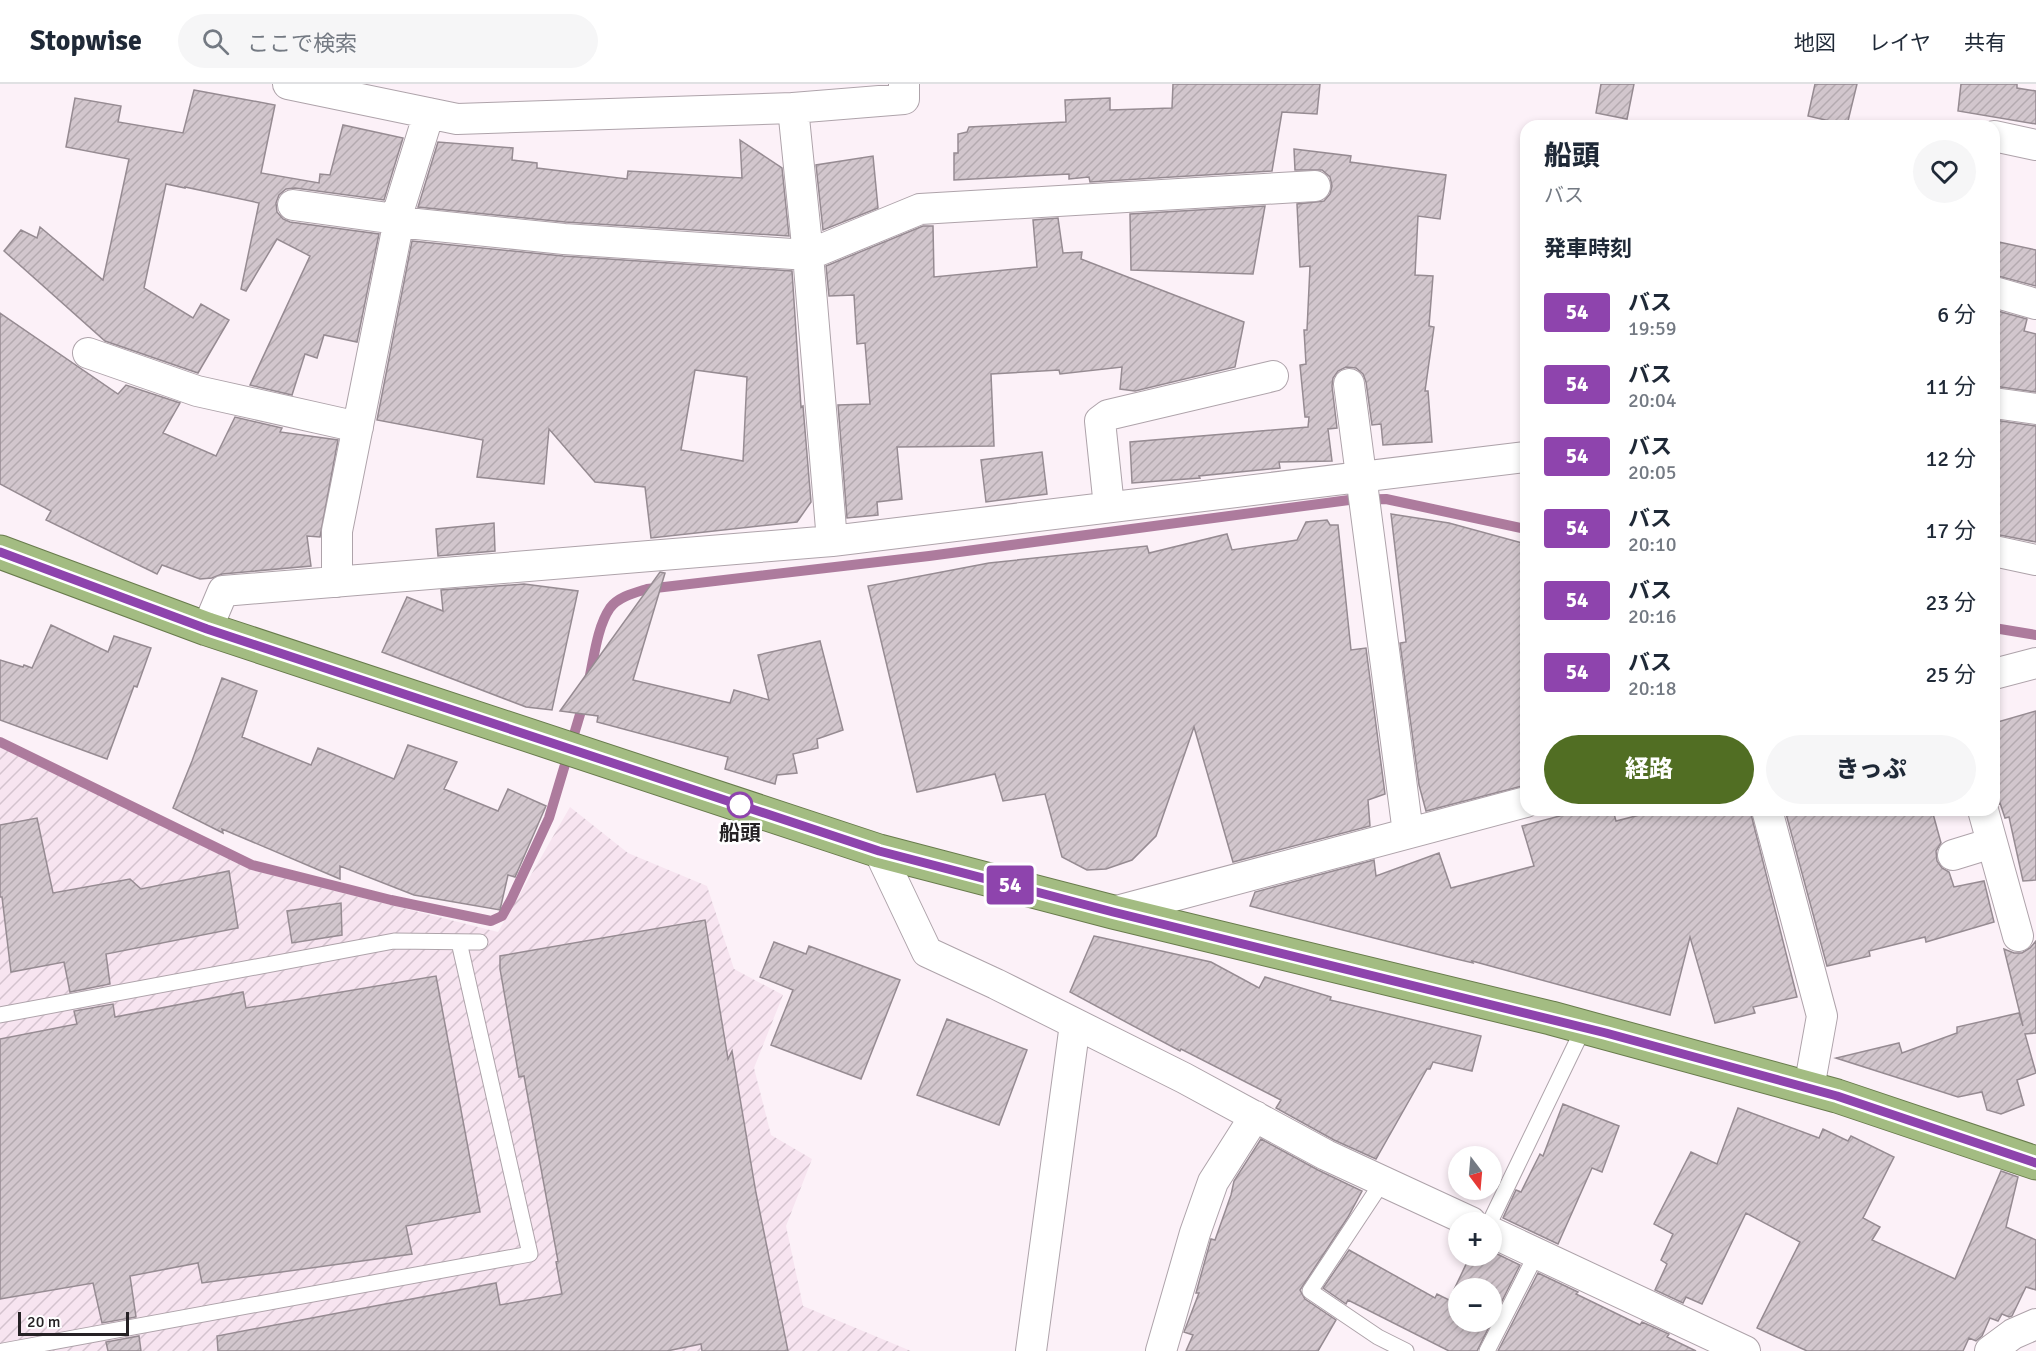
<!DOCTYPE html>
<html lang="ja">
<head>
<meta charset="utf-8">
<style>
  :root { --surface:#fff; --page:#f6f6f7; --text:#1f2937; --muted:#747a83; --line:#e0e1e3; --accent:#516e23 }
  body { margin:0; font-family:Signika,"Noto Sans JP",sans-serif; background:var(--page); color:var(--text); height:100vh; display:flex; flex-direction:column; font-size:22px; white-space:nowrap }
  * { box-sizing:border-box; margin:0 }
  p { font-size:20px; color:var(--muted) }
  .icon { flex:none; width:33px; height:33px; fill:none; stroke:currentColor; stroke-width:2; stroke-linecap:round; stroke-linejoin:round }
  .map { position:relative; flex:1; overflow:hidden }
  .sheet { position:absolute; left:1520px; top:36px; width:480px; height:696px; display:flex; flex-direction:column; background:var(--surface); border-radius:18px; box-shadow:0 3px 9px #0003 }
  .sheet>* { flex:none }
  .badge { padding:0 12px; border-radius:4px; font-size:21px; line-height:39px }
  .needle { width:39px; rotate:164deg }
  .controls { position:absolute; left:1448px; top:1062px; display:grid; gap:12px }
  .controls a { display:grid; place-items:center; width:54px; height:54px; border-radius:50%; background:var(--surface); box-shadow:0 3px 9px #0003; font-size:30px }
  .scale { position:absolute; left:18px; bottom:15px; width:111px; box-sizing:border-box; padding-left:6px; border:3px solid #252124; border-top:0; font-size:16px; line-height:21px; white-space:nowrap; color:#252124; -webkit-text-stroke:4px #fff; paint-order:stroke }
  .map>.badge { position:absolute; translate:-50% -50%; box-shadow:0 0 0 3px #fff }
  h2 { padding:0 24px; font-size:22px; line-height:54px }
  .round { display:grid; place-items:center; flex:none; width:63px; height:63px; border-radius:32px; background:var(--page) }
  .summary { display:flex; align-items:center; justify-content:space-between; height:102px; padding:0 24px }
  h1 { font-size:28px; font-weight:800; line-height:45px }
  .button { display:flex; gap:12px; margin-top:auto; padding:12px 24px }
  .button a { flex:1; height:69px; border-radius:36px; background:var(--accent); color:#fff; font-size:24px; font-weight:800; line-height:69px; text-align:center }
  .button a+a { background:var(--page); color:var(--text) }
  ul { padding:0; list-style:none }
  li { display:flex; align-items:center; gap:18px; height:72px; padding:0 24px }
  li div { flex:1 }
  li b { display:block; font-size:22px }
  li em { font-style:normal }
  li .badge { min-width:66px; font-weight:700; text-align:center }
  header { display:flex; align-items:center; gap:36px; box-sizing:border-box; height:84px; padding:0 30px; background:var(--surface); border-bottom:2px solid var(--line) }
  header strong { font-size:28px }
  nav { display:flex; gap:33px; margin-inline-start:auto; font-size:21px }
  .search { width:420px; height:54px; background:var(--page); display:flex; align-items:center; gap:15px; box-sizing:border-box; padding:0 21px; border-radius:33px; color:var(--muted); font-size:22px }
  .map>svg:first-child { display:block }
  .industrial { fill:url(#industrial-furrows) }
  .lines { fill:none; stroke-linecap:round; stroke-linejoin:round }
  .stream { stroke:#ad7b9d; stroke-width:10 }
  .building { fill:url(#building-hatch); stroke:#968b92; stroke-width:1.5; fill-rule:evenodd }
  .service-casing { stroke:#aea3aa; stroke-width:17 }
  .minor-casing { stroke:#aea3aa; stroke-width:32 }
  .trunk-casing { stroke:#687b4c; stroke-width:35 }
  .service { stroke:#fff; stroke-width:15 }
  .minor { stroke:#fff; stroke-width:30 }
  .trunk { stroke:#a3bc82; stroke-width:33 }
  .line-casing { stroke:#fff; stroke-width:14 }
  .line { stroke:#8e44ad; stroke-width:9 }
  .stop-dot { fill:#fff; stroke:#8e44ad; stroke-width:3 }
  .labels { text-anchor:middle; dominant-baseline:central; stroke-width:5; stroke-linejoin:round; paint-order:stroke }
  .stop-label { font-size:21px; font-weight:bold; fill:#252124; stroke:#fff }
</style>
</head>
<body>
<header>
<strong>Stopwise</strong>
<div class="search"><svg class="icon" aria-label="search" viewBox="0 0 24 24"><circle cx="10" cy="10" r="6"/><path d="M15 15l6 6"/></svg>ここで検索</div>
<nav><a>地図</a><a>レイヤ</a><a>共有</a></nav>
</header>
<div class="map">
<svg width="2036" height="1267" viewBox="0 0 2036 1267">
  <defs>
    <pattern id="industrial-furrows" width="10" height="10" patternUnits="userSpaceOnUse" patternTransform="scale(1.5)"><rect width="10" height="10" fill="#f7e4f0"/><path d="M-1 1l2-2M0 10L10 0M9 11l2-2" fill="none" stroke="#d4c3ce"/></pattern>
    <pattern id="building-hatch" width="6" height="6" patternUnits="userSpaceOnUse" patternTransform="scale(1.5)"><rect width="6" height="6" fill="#d2c6cd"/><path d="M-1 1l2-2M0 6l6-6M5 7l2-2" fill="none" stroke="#b4aab0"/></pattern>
  </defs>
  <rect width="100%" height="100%" fill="#fcf1f8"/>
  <!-- industrial -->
  <path class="industrial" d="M0,663l252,123 246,62 72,-125 58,46 79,33 27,83 49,26 -29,73 17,67 41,24 -26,67 17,80 108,45h-911z"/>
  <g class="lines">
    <!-- stream -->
    <path class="stream" d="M1994,544l42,7
      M589,596c5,-22 8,-53 21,-72 8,-11 24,-15 37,-19l282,-33 420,-56 37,-1 140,30
      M0,658l252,123 139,35 100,21 11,-5 9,-16 38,-82 35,-117"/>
  </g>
  <!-- building -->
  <path class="building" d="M1173,0h147l-3,30 -35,-2 -10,59 -182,11 -1,-5 -20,2v-5l-115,6v-27h4v-19l9,-2 2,-5 97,-5 -1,-22 45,-2v12l62,-2z
    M1601,0h33l-7,35 -31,-6z
    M1815,0h42l-10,41 -39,-9z
    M1961,0h56v4l19,3v33l-78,-13z
    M194,6l81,15 -14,68 58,10 1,-9 10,1 13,-50 60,13 -19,62 -89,-12 -9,1 -7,6 -3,8 1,9 6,7 7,3 89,12 -22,108 -33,-7 -7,23 -12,-4 -13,41 -42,-10 60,-129 -33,-17 -31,52 -5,-2 18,-86 -74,-16v1l-19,-4 -22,104 49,30 8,-14 28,16 -31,53 -93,-32 -101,-90 17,-21 16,8 3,-11 63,53 26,-121 -63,-12 9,-49 46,8 -3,16 65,11z
    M740,56l42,28 7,68 -224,-14 -147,-15 20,-65 75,6 -1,12 25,3v5l90,11 1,-8 114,7z
    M1294,65l57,7 -1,6 96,13 -6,44 -22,-3 -3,59 18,1 -4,50 5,1 -9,64h3l4,51 -49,3 -2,-21 -9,1 -6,-43 -3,-8 -7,-6 -10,-1 -8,4 -5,7 -1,8 5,42 -9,1 4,32 -53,1 1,6 -81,8 1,2 -68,5 -2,-41 178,-15 1,-10h-4l-5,-52 6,-1 -2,-34h3l3,-64 -10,1 -3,-63 27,-3 6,-7 2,-8 -2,-9 -8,-7h-27z
    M873,72l5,52 -55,22 -7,-65z
    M1265,122l-12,68 -122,-4 -1,-56z
    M1058,134l5,35 19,-1 -1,7 163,63 -9,45 -100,24 -15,-2 2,-22 -62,7 -1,-4 -68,4 3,72 -97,1 5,52 -25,3 1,13 -31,3 -9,-113 32,-1 -5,-61 -8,1 -3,-49 -25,1 -3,-30 97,-40h10l1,51 103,-10 -4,-47z
    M412,157l151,15 229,15 9,136 2,-1 8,96 -14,20 -146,16 -6,-51 -50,-5 -46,-53 -5,55 -67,-7 6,-37 -106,-20zM695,286l52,7 -4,84 -62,-11z
    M1994,157l42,9v36l-42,-11z
    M1994,226l33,9 -3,12 12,3v58l-42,-6z
    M0,229l118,81 8,-9 54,18 -17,30 53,23 19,-39 47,11 -2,4 58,8 -18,97 -13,-1 4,30 -89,8 -10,4 -12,1 -38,-14 -5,9 -111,-54 5,-9 -51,-27z
    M1994,336l42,6v116l-42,-8z
    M1042,368l5,42 -61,8 -5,-42z
    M1391,430l58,9 77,21v241l-100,26 -7,-26 -19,-142 6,-1z
    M1327,436l3,5h8l13,125 15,-2 19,146 -17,6 2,26 -137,36 -39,-135 -38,109 -24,24 -26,9 -19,1 -25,-13 -17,-63 -42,7 -8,-27 -78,18 -49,-206 121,-23 158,-17 2,7 78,-19 5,16 65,-10 9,-18z
    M494,439l1,28 -57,5 -2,-27z
    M660,488l5,1 -32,107 97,23 4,-13 35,10 -11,-45 62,-14 23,89 -26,9 1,9 -25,6 4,19 -20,2 -2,9 -50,-15 3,-12 -131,-35 1,-6 -38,-5z
    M524,500l54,7 -26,119 -26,-3 -144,-55 25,-55 36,14 -2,-21z
    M51,541l57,27 6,-16 37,12 -14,39 -3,-1 -27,73 -107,-39v-60l23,7 1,-2 8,3z
    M222,594l35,13 -15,46 69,28 7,-17 76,31 14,-34 49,17 -13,27 54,22 10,-22 38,17 -31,71 -7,-2 -8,35 -86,-15 -74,-29v13l-118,-50 1,4 -50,-25 19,-47z
    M2036,627v169l-13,1 -14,-64 -4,1 -5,-15 -1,1 -5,-7v-74z
    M1582,726h31l3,11 43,-11h91l47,187 -44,10 2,6 -40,10 -25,-86 -20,78 -198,-54 1,2 -25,-6 -198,-51 5,-14 119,-32 2,16 63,-23 12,35 83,-22 -12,-40z
    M1785,726h147l9,33 -5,8 1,10 5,7 7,4 5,15 30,-6 10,41 -68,20 -1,-5 -56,14 1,5 -43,10z
    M37,734l16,75 77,-14 11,10 88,-18 9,57 -132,26 4,30 -40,8 -6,-30 -53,10 -9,-75h-2v-72z
    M341,819l1,32 -50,8 -5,-32z
    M705,836l23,139 4,-8 24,142 32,158h-86l-1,-7 -34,7h-449l-1,-15 279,-53 4,22 62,-11 -6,-32 2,-1 -34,-185 -5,1 -19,-108v-13z
    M1094,852l117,26 48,26 6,-11 66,20 -1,3 151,36 -9,35 -39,-9 -3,7h-3l-51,90 -42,-19 -58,-32 5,-8 -100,-51 -1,2 -110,-59z
    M2036,857v92l-11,1 11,39 -19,7 7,25 -23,9 -14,-4 -5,-18 -24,5 -122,-39 63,-15 3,10 55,-20v-6l62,-14 4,13 -19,-77 10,4h8l8,-5z
    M774,858l32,12 3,-8 91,34 -39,99 -90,-34 22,-55 -33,-13z
    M436,892l44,236 -74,14 6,28 -210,29 -4,-20 -68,13 6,41 -34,6 -9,-40 -93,16v-260l77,-15 -3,-13 39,-7 2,13 128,-25 3,16z
    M947,935l80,31 -28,75 -82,-30z
    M1563,1020l56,22 -17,46 -10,-4 -34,76 -55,-26 13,-28 5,2 19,-38 3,2z
    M1738,1024l81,30 4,-9 25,12 3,-5 43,21 -31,61 17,9 -8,13 83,39 46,-108 17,6 -12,50 30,13v50l-10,-3 -14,29 -3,1 -7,-3 -4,7 -8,-3 -8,18 -6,5 -7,-3 -6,13h-156l-50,-23 43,-86 -54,-29 -44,91 -16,-7 -3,6 -28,-13 12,-26 -6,-4 12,-26 -19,-10 37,-72 26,12z
    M1261,1055l57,31 44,21 -14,26 -48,73 5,9 31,21 -18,31h-132l7,-16 -9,-3 15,-39h-3l15,-54 4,1 16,-45 3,-14z
    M1349,1166l86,48 2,-4 12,6 21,-44h21v-5l29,14 -43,86h-28l-101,-51 -2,4 -23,-16zM1458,1204h33v34h-33z
    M1538,1189l40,19 -2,2 64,31 2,-3 27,12 -2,3 29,14h-198z
    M139,1252l2,15h-33l-2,-9z"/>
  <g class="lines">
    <!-- service casing -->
    <g class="service-casing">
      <path id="service" d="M0,931l394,-74 86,1
        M1383,1097l-73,110 68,46 28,14
        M1490,1138l94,-195
        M3,1267l527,-97 -71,-312
        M1487,1267l50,-98"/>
    </g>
    <!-- minor casing -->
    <g class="minor-casing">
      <path id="minor" d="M288,0l169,35 336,-11
        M1994,52l42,9
        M293,121l103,14 11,4 157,16 244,16 112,-46 395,-23
        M396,135l33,-106
        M1994,208l42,12
        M88,269l109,38 161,36
        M1349,300l59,449
        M1994,319l42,6
        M1109,423l-9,-86 8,-6 165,-39
        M832,457l-24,-286 -15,-147 111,-9v-15
        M1994,467l42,9
        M337,498v-51l62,-311
        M207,545l16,-38 609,-50 694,-84
        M1994,590l42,-11
        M1767,726l55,206 -13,72
        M1983,726l35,126
        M879,767l48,101 69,32 188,94 142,77 145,67
        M1953,771l39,-12
        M1113,828l413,-110
        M1491,1148l254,119
        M1031,1267l44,-327
        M1161,1267l34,-118 18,-51 42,-66
        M1990,1267l23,-17 23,-10"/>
    </g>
    <!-- trunk casing -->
    <g class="trunk-casing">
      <path id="trunk" d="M0,468l207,77 672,222 234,61 438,106 286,78 199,67"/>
    </g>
    <!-- service -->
    <use href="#service" class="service"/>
    <!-- minor -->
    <use href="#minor" class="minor"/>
    <!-- trunk -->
    <use href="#trunk" class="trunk"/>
  </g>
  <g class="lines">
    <!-- line casing -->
    <g class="line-casing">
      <path id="line" d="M0,468l207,77 672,222 234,61 493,121 231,63 199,67"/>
    </g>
    <!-- line -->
    <use href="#line" class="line"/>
  </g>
  <!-- markers -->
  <circle class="stop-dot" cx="740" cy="721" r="12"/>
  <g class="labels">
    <!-- stop labels -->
    <g class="stop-label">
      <text x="740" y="749">船頭</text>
    </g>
  </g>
</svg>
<div class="controls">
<a><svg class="needle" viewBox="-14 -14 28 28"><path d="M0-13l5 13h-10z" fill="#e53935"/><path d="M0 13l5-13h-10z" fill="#747a83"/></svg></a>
<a>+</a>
<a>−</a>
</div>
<div class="scale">20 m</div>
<b class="badge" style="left:1010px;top:801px;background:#8e44ad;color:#fff">54</b>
<section class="sheet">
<div class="summary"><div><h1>船頭</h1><p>バス</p></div><a class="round"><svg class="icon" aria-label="heart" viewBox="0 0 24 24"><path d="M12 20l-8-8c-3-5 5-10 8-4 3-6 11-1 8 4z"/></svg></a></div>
<h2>発車時刻</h2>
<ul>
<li><span class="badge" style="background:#8e44ad;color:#fff">54</span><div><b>バス</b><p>19:59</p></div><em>6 分</em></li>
<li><span class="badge" style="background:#8e44ad;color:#fff">54</span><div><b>バス</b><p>20:04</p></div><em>11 分</em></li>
<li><span class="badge" style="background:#8e44ad;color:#fff">54</span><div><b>バス</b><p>20:05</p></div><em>12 分</em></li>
<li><span class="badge" style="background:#8e44ad;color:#fff">54</span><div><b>バス</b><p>20:10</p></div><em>17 分</em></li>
<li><span class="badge" style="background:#8e44ad;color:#fff">54</span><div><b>バス</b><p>20:16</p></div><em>23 分</em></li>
<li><span class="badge" style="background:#8e44ad;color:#fff">54</span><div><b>バス</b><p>20:18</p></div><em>25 分</em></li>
</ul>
<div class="button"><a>経路</a><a>きっぷ</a></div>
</section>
</div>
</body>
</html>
